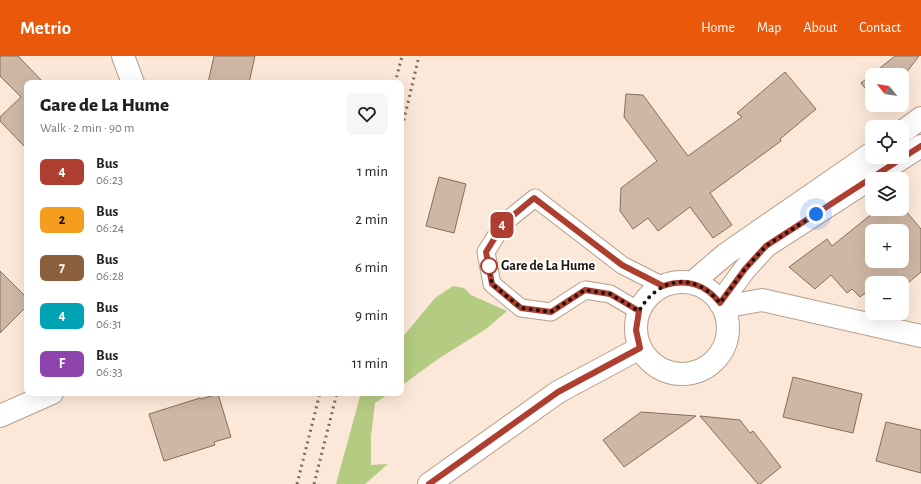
<!DOCTYPE html>
<html lang="en">
<head>
<meta charset="utf-8">
<style>
  :root { --surface:#fff; --page:#f6f6f6; --text:#222; --muted:#767676; --accent:#ea580c }
  body { margin:0; font-family:"Alegreya Sans",sans-serif; background:var(--page); color:var(--text); height:100vh; display:flex; flex-direction:column; font-size:15px; white-space:nowrap }
  * { box-sizing:border-box; margin:0 }
  p { font-size:13px; color:var(--muted) }
  .icon { flex:none; width:22px; height:22px; fill:none; stroke:currentColor; stroke-width:2; stroke-linecap:round; stroke-linejoin:round }
  .map { position:relative; flex:1; overflow:hidden }
  .details { position:absolute; left:24px; top:24px; width:380px; height:316px; display:flex; flex-direction:column; background:var(--surface); border-radius:8px; box-shadow:0 4px 16px #0002 }
  .details>* { flex:none }
  .badge { padding:0 8px; border-radius:6px; font-size:14px; line-height:26px }
  .needle { width:26px; rotate:300deg }
  .fabs { position:absolute; left:865px; top:12px; display:grid; gap:8px }
  .fabs a { display:grid; place-items:center; width:44px; height:44px; border-radius:8px; background:var(--surface); box-shadow:0 4px 16px #0002; font-size:20px }
  .you { position:absolute; width:20px; height:20px; margin:-10px; border:3px solid #fff; border-radius:50%; background:#1a73e8; box-shadow:0 0 0 6px #1a73e833 }
  .map>.badge { position:absolute; translate:-50% -50%; box-shadow:0 0 0 2px #fff }
  .round { display:grid; place-items:center; flex:none; width:42px; height:42px; border-radius:8px; background:var(--page) }
  .overview { display:flex; align-items:center; justify-content:space-between; height:68px; padding:0 16px }
  h1 { font-size:19px; font-weight:800; line-height:30px }
  ul { padding:0; list-style:none }
  li { display:flex; align-items:center; gap:12px; height:48px; padding:0 16px }
  li div { flex:1 }
  li b { display:block; font-size:15px }
  li em { font-style:normal }
  li .badge { min-width:44px; font-weight:700; text-align:center }
  header { display:flex; align-items:center; gap:24px; box-sizing:border-box; height:56px; padding:0 20px; background:var(--accent); color:#fff }
  header strong { font-size:19px }
  nav { display:flex; gap:22px; margin-inline-start:auto; font-size:14px }
  .map>svg:first-child { display:block }
  .green { fill:#b4cb82 }
  .building { fill:#cfb7a4; stroke:#846e5c; fill-rule:evenodd }
  .lines { fill:none; stroke-linecap:round; stroke-linejoin:round }
  .lane-casing { stroke:#b59e8b; stroke-width:19 }
  .street-casing { stroke:#b59e8b; stroke-width:24 }
  .secondary-casing { stroke:#b59e8b; stroke-width:24 }
  .lane { stroke:#fff; stroke-width:17 }
  .street { stroke:#fff; stroke-width:22 }
  .secondary { stroke:#fff; stroke-width:22 }
  .rail { stroke:#786b60; stroke-width:3; stroke-dasharray:2 4; stroke-linecap:butt }
  .line-casing { stroke:#fff; stroke-width:9 }
  .line { stroke:#ae3e2f; stroke-width:6 }
  .walk { stroke:#1c130c; stroke-width:4; stroke-dasharray:0 7.2 }
  .stop-dot { fill:#fff; stroke:#ae3e2f; stroke-width:2 }
  .labels { text-anchor:middle; dominant-baseline:central; stroke-width:4; stroke-linejoin:round; paint-order:stroke }
  .stop-label { font-size:14px; font-weight:bold; fill:#1c130c; stroke:#fff; text-anchor:start }
</style>
</head>
<body>
<header>
<strong>Metrio</strong>
<nav><a>Home</a><a>Map</a><a>About</a><a>Contact</a></nav>
</header>
<div class="map">
<svg width="921" height="428" viewBox="0 0 921 428">
  <rect width="100%" height="100%" fill="#fce8d8"/>
  <!-- green -->
  <path class="green" d="M453,230l11,2 7,7 36,16 -21,18 -48,30 -37,27v-47l34,-41z
    M361,337h29l-15,10 -4,33v29l17,-1 -23,20h-29z"/>
  <!-- building -->
  <path class="building" d="M0,0h18l26,27h-17v66l-27,-28v-4l21,-20 -21,-21z
    M214,0h41l-6,27h-41z
    M895,0h24l-17,22v-3h-30v22l-11,-14z
    M785,16l31,37 -36,30 1,2 -71,52 22,32 -19,13 -23,-31 -32,24 -10,-13 -15,11 -13,-18 1,-23 36,-27 -33,-44 2,-23 17,1 45,61 54,-39 -5,-4z
    M439,121l27,7 -12,49 -28,-7z
    M878,153h26l17,20v43l-19,16v-5h-30v15l-5,-6 -7,5 -8,-8 -5,4 -16,-18 -16,14 -26,-22 38,-28 5,7zM872,175h30v30h-30z
    M0,215l27,27v8l-27,27z
    M793,321l69,17 -9,39 -70,-16z
    M218,338l13,43 -17,5 1,3 -51,16 -15,-47 51,-16 1,1z
    M641,356l55,4 -72,51 -21,-27z
    M700,360l40,4 10,13 3,-2 28,36 -21,17h-2z
    M886,366l35,8v43l-45,-12z"/>
  <g class="lines">
    <!-- lane casing -->
    <g class="lane-casing">
      <path id="lane" d="M639,255l-29,-17 -25,-4 -34,22 -30,-4 -29,-24 -6,-32 18,-29 31,-25 87,67 41,21"/>
    </g>
    <!-- street casing -->
    <g class="street-casing">
      <path id="street" d="M123,0l10,27
        M723,251l39,-7 159,36
        M0,360l52,-23"/>
    </g>
    <!-- secondary casing -->
    <g class="secondary-casing">
      <path id="secondary" d="M902,76l19,-14
        M636 272a46 46 0 1 1 92 0a46 46 0 1 1-92 0Z
        M692,227l34,-29 146,-101
        M720,247l25,-34 21,-23 155,-100
        M429,428l129,-92 82,-44"/>
    </g>
    <!-- lane -->
    <use href="#lane" class="lane"/>
    <!-- street -->
    <use href="#street" class="street"/>
    <!-- secondary -->
    <use href="#secondary" class="secondary"/>
    <!-- rail -->
    <path class="rail" d="M395,27l7,-27
      M401,76l18,-76
      M297,428l23,-91
      M314,428l23,-91"/>
  </g>
  <g class="lines">
    <!-- line casing -->
    <g class="line-casing">
      <path id="line" d="M429,428l129,-92 82,-44 -4,-18 3,-19 -29,-17 -25,-4 -34,22 -30,-4 -29,-24 -6,-32 18,-29 30,-25 88,67 41,21c24,-8 42,-2 57,17l25,-34 21,-23 155,-100"/>
    </g>
    <!-- line -->
    <use href="#line" class="line"/>
    <!-- walk -->
    <path class="walk" d="M489,210l-1,-3 4,21 29,24 30,4 34,-22 25,4 29,17c20,-34 55,-40 81,-8l25,-34 21,-23 50,-32"/>
  </g>
  <!-- markers -->
  <circle class="stop-dot" cx="489" cy="210" r="8"/>
  <g class="labels">
    <!-- stop labels -->
    <g class="stop-label">
      <text x="501" y="210">Gare de La Hume</text>
    </g>
  </g>
</svg>
<div class="fabs">
<a><svg class="needle" viewBox="-14 -14 28 28"><path d="M0-13l5 13h-10z" fill="#e53935"/><path d="M0 13l5-13h-10z" fill="#767676"/></svg></a>
<a><svg class="icon" aria-label="locate" viewBox="0 0 24 24"><circle cx="12" cy="12" r="6"/><path d="M12 2v4M12 18v4M2 12h4M18 12h4"/></svg></a>
<a><svg class="icon" aria-label="layers" viewBox="0 0 24 24"><path d="M12 4l9 5-9 5-9-5zM3 14l9 5 9-5"/></svg></a>
<a>+</a>
<a>−</a>
</div>
<div class="you" style="left:816px;top:158px"></div>
<b class="badge" style="left:502px;top:169px;background:#ae3e2f;color:#fff">4</b>
<section class="details">
<div class="overview"><div><h1>Gare de La Hume</h1><p>Walk · 2 min · 90 m</p></div><a class="round"><svg class="icon" aria-label="heart" viewBox="0 0 24 24"><path d="M12 20l-8-8c-3-5 5-10 8-4 3-6 11-1 8 4z"/></svg></a></div>
<ul>
<li><span class="badge" style="background:#ae3e2f;color:#fff">4</span><div><b>Bus</b><p>06:23</p></div><em>1 min</em></li>
<li><span class="badge" style="background:#f49d1e;color:#111">2</span><div><b>Bus</b><p>06:24</p></div><em>2 min</em></li>
<li><span class="badge" style="background:#8b5e3c;color:#fff">7</span><div><b>Bus</b><p>06:28</p></div><em>6 min</em></li>
<li><span class="badge" style="background:#00a3b4;color:#fff">4</span><div><b>Bus</b><p>06:31</p></div><em>9 min</em></li>
<li><span class="badge" style="background:#8e44ad;color:#fff">F</span><div><b>Bus</b><p>06:33</p></div><em>11 min</em></li>
</ul>
</section>
</div>
</body>
</html>
